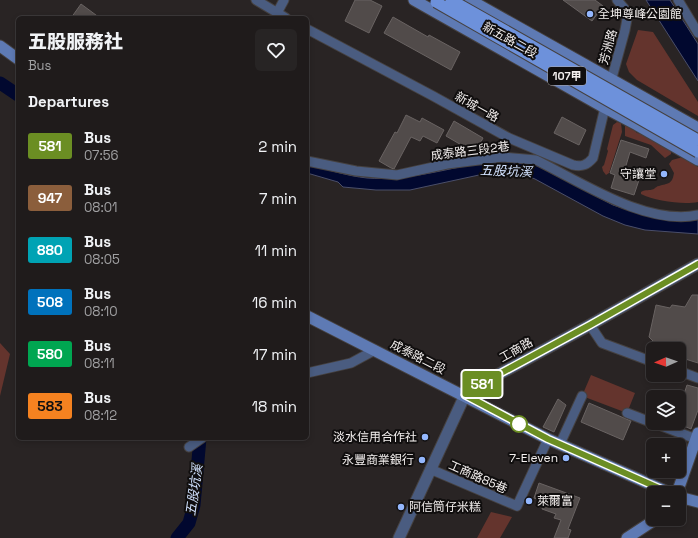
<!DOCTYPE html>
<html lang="en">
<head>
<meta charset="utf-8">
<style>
  :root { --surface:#1f1b1b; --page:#272424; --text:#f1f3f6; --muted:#a1a1a3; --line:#3c393a }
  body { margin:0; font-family:"Space Grotesk","Noto Sans TC",sans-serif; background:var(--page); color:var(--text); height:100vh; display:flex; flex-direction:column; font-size:15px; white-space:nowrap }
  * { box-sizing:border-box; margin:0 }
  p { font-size:13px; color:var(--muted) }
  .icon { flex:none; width:22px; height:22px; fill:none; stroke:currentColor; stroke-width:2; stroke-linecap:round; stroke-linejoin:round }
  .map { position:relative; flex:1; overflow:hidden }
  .side { position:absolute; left:16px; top:16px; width:293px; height:424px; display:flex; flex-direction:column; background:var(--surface); border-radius:6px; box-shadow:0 2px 6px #0003,0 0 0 1px var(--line) }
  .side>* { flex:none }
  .badge { padding:0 8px; border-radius:3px; font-size:14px; line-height:26px }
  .needle { width:26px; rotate:268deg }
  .tools { position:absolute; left:646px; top:342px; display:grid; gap:8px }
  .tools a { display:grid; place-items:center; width:40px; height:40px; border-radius:6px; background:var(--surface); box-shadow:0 2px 6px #0003,0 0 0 1px var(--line); font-size:20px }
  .map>.badge { position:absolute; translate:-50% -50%; box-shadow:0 0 0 2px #fff }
  h2 { padding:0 12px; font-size:15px; line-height:36px }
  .round { display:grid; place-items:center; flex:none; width:42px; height:42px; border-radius:6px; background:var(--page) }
  .overview { display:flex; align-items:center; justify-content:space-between; height:68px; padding:0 12px }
  h1 { font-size:19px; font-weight:800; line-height:30px }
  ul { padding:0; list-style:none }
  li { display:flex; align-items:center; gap:12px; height:52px; padding:0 12px }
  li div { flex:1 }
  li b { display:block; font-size:15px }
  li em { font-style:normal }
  li .badge { min-width:44px; font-weight:700; text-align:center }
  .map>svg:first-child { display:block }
  .green { fill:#64342d }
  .water { fill:#01082f; stroke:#4a4e69 }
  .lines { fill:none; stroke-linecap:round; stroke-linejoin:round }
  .river { stroke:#01082f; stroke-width:13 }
  .building { fill:#514b4a; stroke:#696362 }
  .minor-casing { stroke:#454140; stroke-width:11 }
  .tertiary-casing { stroke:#454140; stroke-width:13 }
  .secondary-casing { stroke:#454140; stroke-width:13 }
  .minor { stroke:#4a5c80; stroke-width:9 }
  .tertiary { stroke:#4a5c80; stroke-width:11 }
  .secondary { stroke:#5e7ab4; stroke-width:11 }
  .primary-bridge-casing { stroke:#454140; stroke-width:13; stroke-linecap:butt }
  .primary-bridge { stroke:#6d91db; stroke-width:11 }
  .line-casing { stroke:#fff; stroke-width:9 }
  .line { stroke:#6b8e23; stroke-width:6 }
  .poi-dot { fill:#94b7fd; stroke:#100e0e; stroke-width:1.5 }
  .stop-dot { fill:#fff; stroke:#6b8e23; stroke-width:2 }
  .labels { text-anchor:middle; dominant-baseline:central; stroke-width:4; stroke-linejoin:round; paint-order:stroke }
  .shield { fill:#100e0e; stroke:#b0acac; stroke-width:1 }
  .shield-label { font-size:11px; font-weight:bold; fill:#f4f0ef }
  .poi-label { font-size:12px; fill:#f4f0ef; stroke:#100e0e; text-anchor:end }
  .street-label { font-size:12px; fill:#f4f0ef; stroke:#100e0e }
  .water-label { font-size:13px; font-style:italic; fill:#d1e1fe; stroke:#100e0e }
</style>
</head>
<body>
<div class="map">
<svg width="698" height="538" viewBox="0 0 698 538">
  <rect width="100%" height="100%" fill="#292424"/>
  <!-- green -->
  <path class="green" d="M638,30l15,2 45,70v14l-61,-36 -8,-8 -3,-8z
    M617,122l4,1 1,9 -13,41 -3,2 -3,-4 -1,-4 2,-2 4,-14 -1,-2 6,-24z
    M625,124h2l10,9 5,1 27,15 2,3v2l-6,4 -14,-13 -26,-9z
    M683,157l15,10v35c-15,3 -43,-1 -57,-8v-2c5,-3 8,-1 13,-3 1,-1 3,-3 5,-3 9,-3 13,-1 15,-13l-5,-9 3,-4z
    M0,343l10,11 -10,42z
    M591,375l44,18 -8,20 -45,-17z
    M491,512l21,5 -12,21h-23z"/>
  <!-- water -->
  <path class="water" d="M646,0h24l28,44v37z
    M490,161l42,2 81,42 29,9 56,4v16l-53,-4 -20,-5 -22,-9 -68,-37 -13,-5 -43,1 -69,15h-34l-33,-3 -5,-5 -31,-9v-9c19,5 40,12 60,14 42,3 82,-10 123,-17z"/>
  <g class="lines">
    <!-- river -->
    <path class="river" d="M0,83l18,12
      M177,538l12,-15 5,-18 6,-67"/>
  </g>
  <!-- building -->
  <path class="building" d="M355,0h15l12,6 -13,27 -24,-12z
    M563,0h32l8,6 -11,15z
    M81,4l19,14h-29z
    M393,17l35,20 1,-2 31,17 -9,18 -67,-37z
    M406,115l14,7 2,-4 22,12 -7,13 -14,-7 -3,5 -9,-4 -17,32 -3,-1 -12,-7 16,-29 2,1z
    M562,117l24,13 -7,15 -25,-12z
    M454,121l29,17 -8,15 -29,-17z
    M621,140l28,9 -3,9 -16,-6 -5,17 16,5 -7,21 -23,-7 4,-13 -5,-2z
    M692,295h6v68l-19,-6v-8h-18l-12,-12 7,-32 14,3 2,-3 13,2z
    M687,385l11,3v22l-7,19 -12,-5v-15z
    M558,399l8,6 -12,27 -11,-5z
    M589,403l42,18 -8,19 -42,-18z
    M679,446l6,2 -6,18z
    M539,483l41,15 -12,31 3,1 -3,8h-14l7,-18 -7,-2 2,-4 -14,-5 2,-7 -10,-4z"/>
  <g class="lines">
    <!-- minor casing -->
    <g class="minor-casing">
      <path id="minor" d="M256,0l30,18
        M678,0l20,33
        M277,13l7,-13
        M307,29l126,67 76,42 64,27c9,2 14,0 20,-7l13,-55
        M610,85l15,-55 2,-11 -3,-11 -7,-8
        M307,161l49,10 41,4 50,-11 56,-7 33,3c45,22 110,66 162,55
        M590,325l12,18 51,19
        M679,371l19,7
        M307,373l44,-10 24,-13
        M627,413l26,10
        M654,423l42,16
        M560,444l22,-48
        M189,447l13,-9
        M430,469l87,37 31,-67"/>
    </g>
    <!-- tertiary casing -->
    <g class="tertiary-casing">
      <path id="tertiary" d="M399,538l66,-143 12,-9 113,-61 108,-61"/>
    </g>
    <!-- secondary casing -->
    <g class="secondary-casing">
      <path id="secondary" d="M414,0l191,108 32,17 61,35
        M470,0l228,128
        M0,46l18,13
        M307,316l241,123 122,54
        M677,493l21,-60
        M679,497l19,5
        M627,538l29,-19"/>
    </g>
    <!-- minor -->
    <use href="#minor" class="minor"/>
    <!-- tertiary -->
    <use href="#tertiary" class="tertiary"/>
    <!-- secondary -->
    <use href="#secondary" class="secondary"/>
    <!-- primary-bridge casing -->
    <g class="primary-bridge-casing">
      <path id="primary-bridge" d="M451,0l247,140
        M436,2l262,150"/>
    </g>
    <!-- primary-bridge -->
    <use href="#primary-bridge" class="primary-bridge"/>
  </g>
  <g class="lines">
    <!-- line casing -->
    <g class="line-casing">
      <path id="line" d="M670,493l-122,-54 -83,-44 12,-9 113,-61 108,-61"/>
    </g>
    <!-- line -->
    <use href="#line" class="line"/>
  </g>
  <!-- markers -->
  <g class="poi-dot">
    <circle cx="590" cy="14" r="4"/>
    <circle cx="664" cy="174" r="4"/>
    <circle cx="425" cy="437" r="4"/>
    <circle cx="566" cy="458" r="4"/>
    <circle cx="422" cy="460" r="4"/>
    <circle cx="529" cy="501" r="4"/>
    <circle cx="401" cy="507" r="4"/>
  </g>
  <circle class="stop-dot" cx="519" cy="424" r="8"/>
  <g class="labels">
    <!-- shield labels -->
    <rect class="shield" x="548" y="67" width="38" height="18" rx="3"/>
    <g class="shield-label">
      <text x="567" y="76">107甲</text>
    </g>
    <!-- poi labels -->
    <g class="poi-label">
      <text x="598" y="14" text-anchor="start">全坤尊峰公園館</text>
      <text x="656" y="174">守讓堂</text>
      <text x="417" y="437">淡水信用合作社</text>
      <text x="558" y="458">7-Eleven</text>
      <text x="414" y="460">永豐商業銀行</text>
      <text x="537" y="501" text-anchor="start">萊爾富</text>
      <text x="409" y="507" text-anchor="start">阿信筒仔米糕</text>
    </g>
    <!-- street labels -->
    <g class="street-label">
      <text transform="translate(510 40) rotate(29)">新五路二段</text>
      <text transform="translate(608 47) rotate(-74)">芳洲路</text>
      <text transform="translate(477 107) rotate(29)">新城一路</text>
      <text transform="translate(470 151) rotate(-7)">成泰路三段2巷</text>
      <text transform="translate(516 350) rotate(-29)">工商路</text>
      <text transform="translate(418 357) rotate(27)">成泰路二段</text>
      <text transform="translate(478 477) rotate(24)">工商路85巷</text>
    </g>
    <!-- water labels -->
    <g class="water-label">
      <text transform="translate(506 171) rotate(2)">五股坑溪</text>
      <text transform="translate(194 490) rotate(-82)">五股坑溪</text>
    </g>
  </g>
</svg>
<div class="tools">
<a><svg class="needle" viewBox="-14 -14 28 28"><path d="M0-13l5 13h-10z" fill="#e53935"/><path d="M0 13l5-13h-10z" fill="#a1a1a3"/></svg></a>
<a><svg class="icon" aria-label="layers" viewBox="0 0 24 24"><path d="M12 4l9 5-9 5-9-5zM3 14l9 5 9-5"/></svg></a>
<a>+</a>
<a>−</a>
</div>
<b class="badge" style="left:482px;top:384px;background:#6b8e23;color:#fff">581</b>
<section class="side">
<div class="overview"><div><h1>五股服務社</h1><p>Bus</p></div><a class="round"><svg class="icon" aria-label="heart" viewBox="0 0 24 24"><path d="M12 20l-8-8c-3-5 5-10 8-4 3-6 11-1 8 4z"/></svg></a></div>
<h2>Departures</h2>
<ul>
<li><span class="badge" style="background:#6b8e23;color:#fff">581</span><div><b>Bus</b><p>07:56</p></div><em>2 min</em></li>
<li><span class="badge" style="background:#8b5e3c;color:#fff">947</span><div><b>Bus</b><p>08:01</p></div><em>7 min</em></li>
<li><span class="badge" style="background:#00a3b4;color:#fff">880</span><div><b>Bus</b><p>08:05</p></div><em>11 min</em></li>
<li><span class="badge" style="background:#0072bc;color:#fff">508</span><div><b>Bus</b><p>08:10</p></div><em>16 min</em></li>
<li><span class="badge" style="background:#00a651;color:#fff">580</span><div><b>Bus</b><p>08:11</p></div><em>17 min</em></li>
<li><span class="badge" style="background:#f58220;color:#111">583</span><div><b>Bus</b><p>08:12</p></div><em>18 min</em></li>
</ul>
</section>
</div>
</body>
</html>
